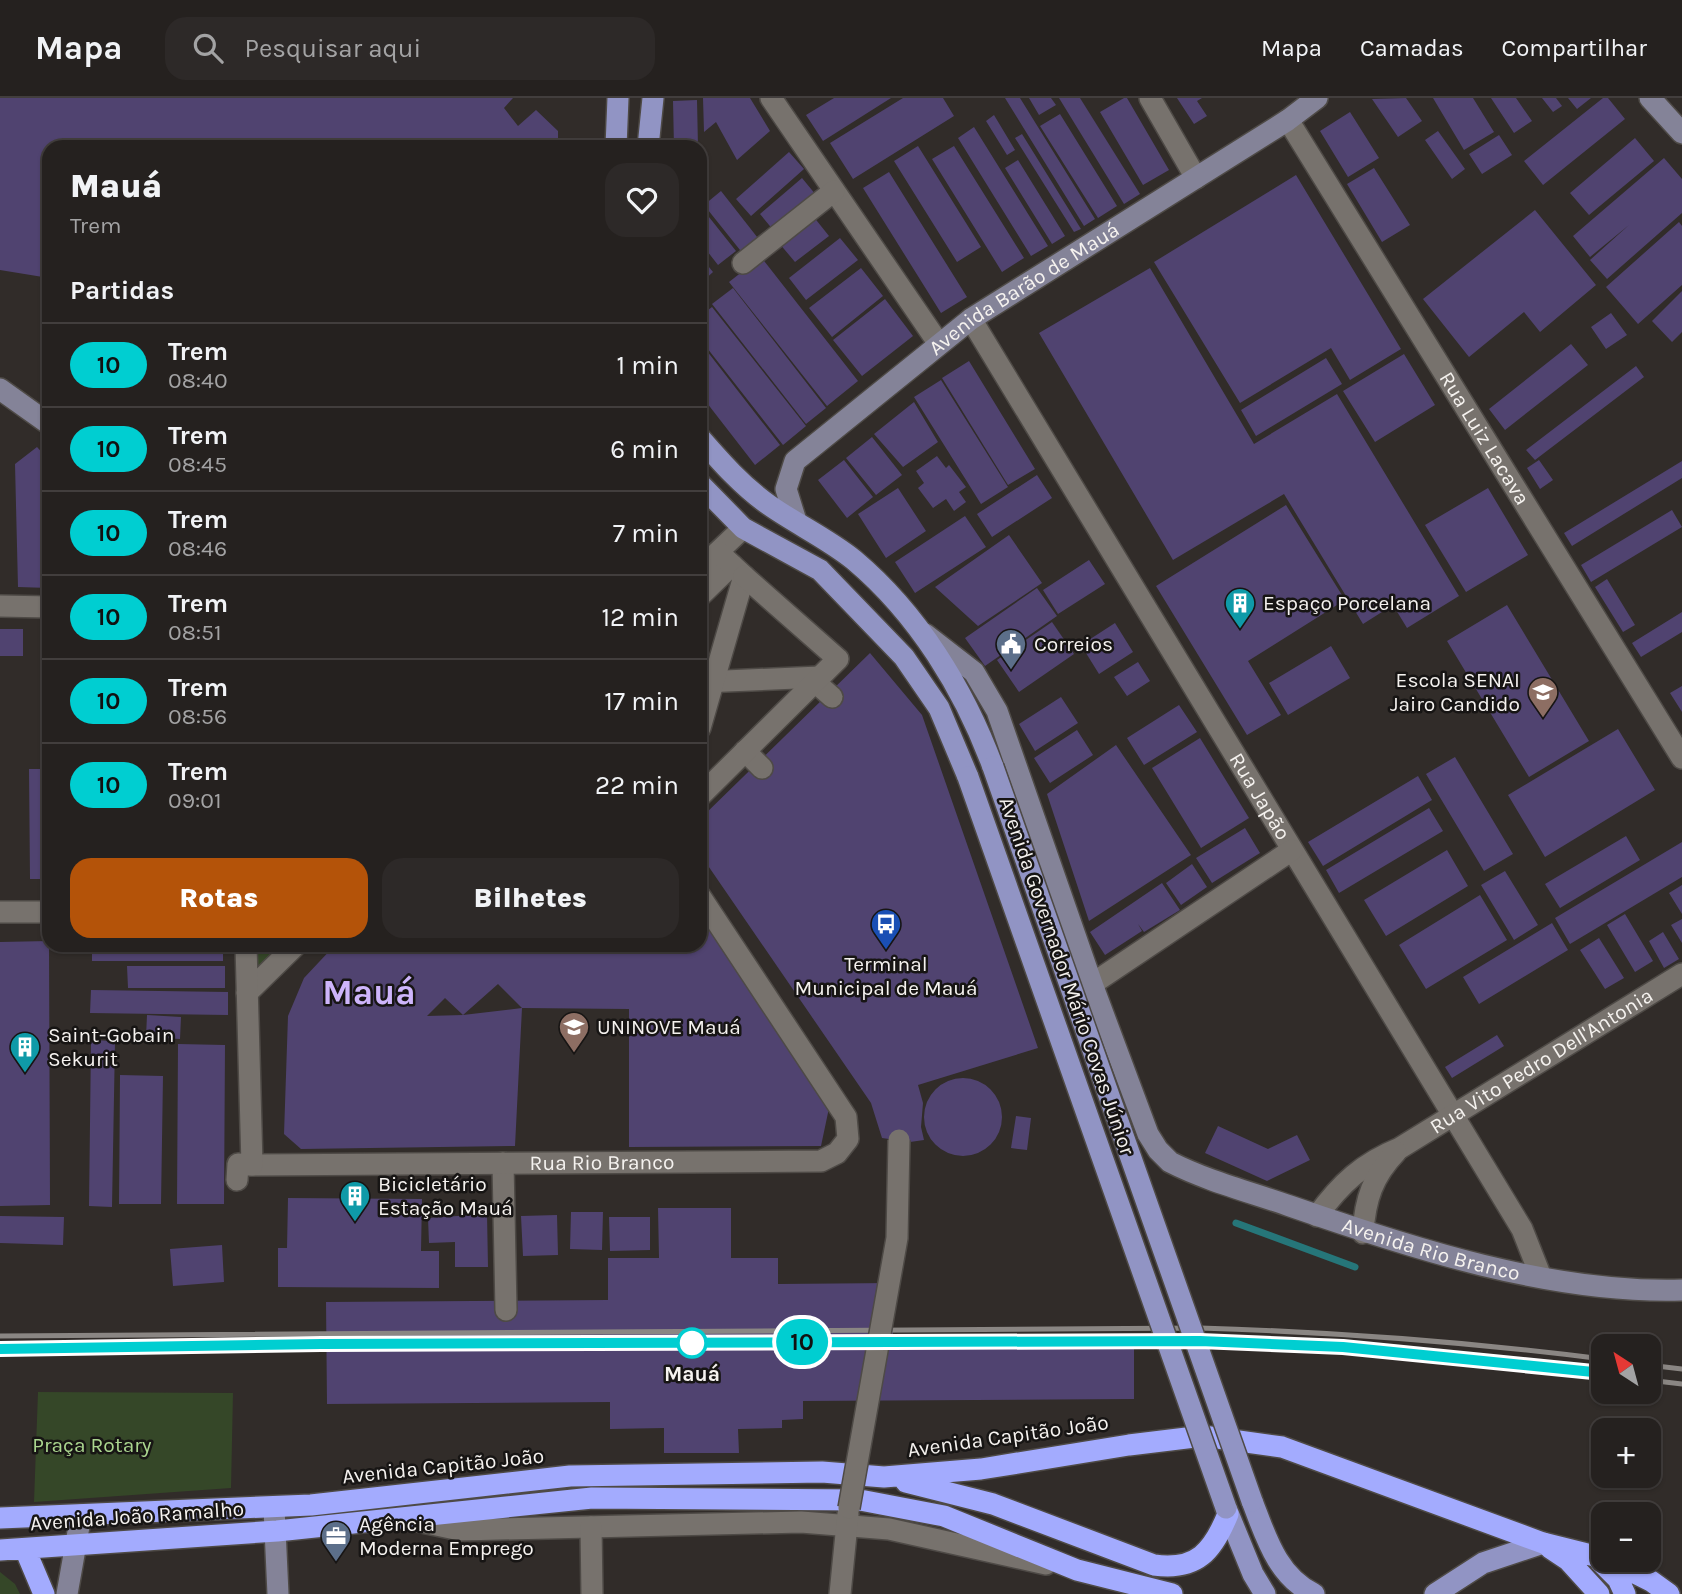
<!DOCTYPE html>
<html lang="pt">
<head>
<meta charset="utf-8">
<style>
  :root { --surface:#25211f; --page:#2d2928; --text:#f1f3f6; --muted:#a3a3a4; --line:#423e3d; --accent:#b45309 }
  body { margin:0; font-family:Karla,sans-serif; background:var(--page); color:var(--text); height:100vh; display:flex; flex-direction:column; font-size:26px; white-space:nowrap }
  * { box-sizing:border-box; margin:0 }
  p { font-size:23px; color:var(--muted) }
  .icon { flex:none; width:38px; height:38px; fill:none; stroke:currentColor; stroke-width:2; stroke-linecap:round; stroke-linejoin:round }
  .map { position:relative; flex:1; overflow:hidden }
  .panel { position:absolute; left:42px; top:42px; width:665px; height:812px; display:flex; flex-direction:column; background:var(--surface); border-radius:21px; box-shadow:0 2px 5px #0004,0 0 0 2px var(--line) }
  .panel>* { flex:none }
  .badge { padding:0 14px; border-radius:23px; font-size:24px; line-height:46px }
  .needle { width:46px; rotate:324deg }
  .fabs { position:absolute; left:1591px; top:1236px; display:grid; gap:14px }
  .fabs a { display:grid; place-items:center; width:70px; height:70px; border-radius:14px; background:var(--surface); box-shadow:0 2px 5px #0004,0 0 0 2px var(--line); font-size:35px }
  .map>.badge { position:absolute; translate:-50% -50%; box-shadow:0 0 0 4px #fff }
  h2 { padding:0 28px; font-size:26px; line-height:63px }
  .round { display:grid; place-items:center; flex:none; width:74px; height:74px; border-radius:21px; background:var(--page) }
  .summary { display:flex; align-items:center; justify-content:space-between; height:119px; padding:0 28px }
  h1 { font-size:33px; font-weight:800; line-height:52px }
  .primary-button { display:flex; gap:14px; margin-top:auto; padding:14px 28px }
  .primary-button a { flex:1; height:80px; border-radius:21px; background:var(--accent); color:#fff; font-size:28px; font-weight:800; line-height:80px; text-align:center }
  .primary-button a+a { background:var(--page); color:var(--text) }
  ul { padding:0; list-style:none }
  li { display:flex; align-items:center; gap:21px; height:84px; padding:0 28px; border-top:2px solid var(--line) }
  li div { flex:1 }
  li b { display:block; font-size:26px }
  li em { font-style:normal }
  li .badge { min-width:77px; font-weight:700; text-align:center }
  header { display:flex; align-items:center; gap:42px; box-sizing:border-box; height:98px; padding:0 35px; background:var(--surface); border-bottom:2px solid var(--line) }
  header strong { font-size:33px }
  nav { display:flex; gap:38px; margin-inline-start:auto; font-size:24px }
  .search { width:490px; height:63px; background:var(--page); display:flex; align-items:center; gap:18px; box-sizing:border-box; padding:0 24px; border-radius:21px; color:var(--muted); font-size:26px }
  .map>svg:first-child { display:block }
  .green { fill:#354728 }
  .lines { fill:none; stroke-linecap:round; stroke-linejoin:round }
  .stream { stroke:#267679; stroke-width:7 }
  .building { fill:#504370 }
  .street-casing { stroke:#4e4a46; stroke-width:24 }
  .secondary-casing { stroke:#4e4a46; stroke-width:24 }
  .primary-casing { stroke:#4e4a46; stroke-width:24 }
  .highway-casing { stroke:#4e4a46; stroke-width:24 }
  .street { stroke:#77726d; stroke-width:21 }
  .secondary { stroke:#848398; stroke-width:21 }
  .primary { stroke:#9194c4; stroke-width:21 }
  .highway { stroke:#a3abfe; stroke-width:21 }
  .rail { stroke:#8a8683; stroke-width:5 }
  .street-bridge-casing { stroke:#4e4a46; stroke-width:24; stroke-linecap:butt }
  .primary-bridge-casing { stroke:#4e4a46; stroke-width:24; stroke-linecap:butt }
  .street-bridge { stroke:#77726d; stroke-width:21 }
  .primary-bridge { stroke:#9194c4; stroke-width:21 }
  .line-casing { stroke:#fff; stroke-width:16 }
  .line { stroke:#00ced1; stroke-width:10 }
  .stop-dot { fill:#fff; stroke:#00ced1; stroke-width:3.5 }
  .labels { text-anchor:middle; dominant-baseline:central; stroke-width:5; stroke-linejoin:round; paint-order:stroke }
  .street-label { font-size:21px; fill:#f5f2ef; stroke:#171514 }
  .poi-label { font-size:21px; fill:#f5f2ef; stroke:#171514; text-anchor:start }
  .stop-label { font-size:21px; font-weight:bold; fill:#f5f2ef; stroke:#171514 }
  .park-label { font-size:21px; fill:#abd68f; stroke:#171514 }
  .town-label { font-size:35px; font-weight:bold; fill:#ceb5fb; stroke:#171514 }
</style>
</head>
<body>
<header>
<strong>Mapa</strong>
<div class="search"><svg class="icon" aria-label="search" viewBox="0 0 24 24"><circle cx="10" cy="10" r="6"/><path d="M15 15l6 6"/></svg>Pesquisar aqui</div>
<nav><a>Mapa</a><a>Camadas</a><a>Compartilhar</a></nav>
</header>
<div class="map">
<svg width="1682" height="1496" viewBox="0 0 1682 1496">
  <rect width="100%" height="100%" fill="#312c29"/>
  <!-- green -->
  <path class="green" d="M251,847h36l-36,35z
    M38,1294l195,1 -2,95 -197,14z
    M0,1474l15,12 5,10h-20z"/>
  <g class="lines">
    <!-- stream -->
    <path class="stream" d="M1236,1125l119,44"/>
  </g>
  <!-- building -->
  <path class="building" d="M0,0h513l-9,10 14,18 18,-16 22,21v16h-509v131l-49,-8z
    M703,0h47l20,33 -33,29 -21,-38 -12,10z
    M834,0h57l-68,43 -17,-26z
    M903,0h40l11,18 -101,63 -23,-36z
    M1005,0h15l75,121 -11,7z
    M1029,0h22l5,7 -17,10z
    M1059,0h21l60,96 -16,10z
    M1124,0h3l42,72 -26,15 -43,-73z
    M1177,0h25l-5,3 10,15 -13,8z
    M1406,0l16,23 -24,16 -26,-38z
    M1433,0h40l21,34 -30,18z
    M1491,0h25l16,23 -18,12z
    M1542,0h14l6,8 -9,6z
    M1568,0h23l-14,11z
    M1603,0h5l17,21 -82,66 -19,-24z
    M697,2l1,47h-24l-1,-46z
    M1350,14l29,46 -31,19 -28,-46z
    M1060,16l57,92 -19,12 -58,-92z
    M994,17l21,35 -8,5 -21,-34z
    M974,29l74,119 -17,10 -73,-118z
    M1438,33l27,38 -13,10 -27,-39z
    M1022,36l59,95 -7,3 -59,-94z
    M1499,37l13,20 -30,19 -13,-20z
    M1635,40l19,23 -65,54 -19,-22z
    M918,48l63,101 -24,15 -63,-101z
    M954,48l70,112 -22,14 -70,-113z
    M789,54l15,17 -53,47 -15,-17z
    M1664,60l18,21v34l-75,66 -17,-19 39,-35 -39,32 -17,-21z
    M1018,62l47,76 -13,8 -47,-76z
    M1374,70l36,57 -28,17 -35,-58z
    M889,74l78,125 -26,16 -78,-125z
    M1296,77l105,174 -51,31 -19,-32 -91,55 -86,-141z
    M802,80l14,17 -42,36 -14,-17z
    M721,93l40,51 -17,13 -40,-50z
    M1535,112l61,75 -56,47 -16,-20 -55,45 -46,-58z
    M705,114l31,39 -18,14 -18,-23v-26z
    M813,118l16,20 -34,26 -16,-19z
    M1679,124l3,4v59l-44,39 -32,-37z
    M840,140l18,22 -52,40 -17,-22z
    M700,158l13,16 -13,12z
    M761,159l97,124 -31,25 -98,-124z
    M861,170l22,28 -51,41 -23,-29z
    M1150,170l104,176 83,-50 122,202 -52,32 -14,-23 -30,19 -79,-130 -111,66 -134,-227z
    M733,190l93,120 -20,16 -94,-120z
    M1682,193v41l-10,10 -20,-21z
    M885,201l28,37 -51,40 -29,-36z
    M712,209l94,119 -23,19 -83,-106v-23z
    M1611,215l16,22 -21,14 -15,-22z
    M700,244l80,103 -25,20 -55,-71z
    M1571,246l17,21 -83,65 -16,-21z
    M1404,256l31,51 -60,37 -32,-51z
    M1326,260l16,26 -86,52 -15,-26z
    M969,263l66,108 -27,16 -66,-107z
    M1636,268l8,11 -109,83 -9,-10z
    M941,282l67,107 -27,17 -67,-107z
    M914,304l24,40 -35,25 -29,-33z
    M872,339l30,38 -26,20 -30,-37z
    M37,349l12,13v128l-31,-1 -3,-123z
    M937,358l9,12 3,-3 17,22 -7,5 7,10 -12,9 -8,-12 -13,9 -15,-20 6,-5 -8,-12z
    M844,362l29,37 -26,21 -29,-38z
    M1539,362l14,20 -13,9 -13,-21z
    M1682,363v17l-110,68 -8,-13z
    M1037,377l15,23 -60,39 -15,-23z
    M898,390l28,43 -40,27 -28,-44z
    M1488,390l40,67 -62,37 -41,-67z
    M1286,407l59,95 -97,61 33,54 -34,20 -91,-149z
    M1672,412l10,17 -91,55 -10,-17z
    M965,418l21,31 -71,46 -20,-31z
    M1009,437l33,48 -64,43 -43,-39z
    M1089,462l16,24 -47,30 -15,-24z
    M1607,481l28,46 -12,7 -28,-45z
    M1037,490l20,28 -72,50 -20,-28z
    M1507,507l82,136 -60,36 -82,-136z
    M1682,514v20l-41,25 -9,-14z
    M1052,524l22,32 -55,38 -22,-32z
    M1115,525l18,29 -34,22 -18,-29z
    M0,531h23v27h-23z
    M1331,548l19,32 -62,37 -19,-32z
    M870,555l52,62 116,333 -120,37 5,18 -2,24 3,13 -14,2 -28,-4 -11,-35 -171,-249v-35z
    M1138,564l12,19 -23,15 -13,-19z
    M1682,588v26l-12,-19z
    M1061,599l17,26 -43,28 -16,-27z
    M1179,607l18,27 -53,33 -17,-27z
    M1618,631l37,61 -110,67 -37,-62z
    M1077,632l16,25 -43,28 -16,-25z
    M1200,640l49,80 -48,30 -49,-80z
    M1116,647l75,110 -102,66 -42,-127z
    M1455,659l58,97 -29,17 -58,-97z
    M29,671h20v110h-19z
    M1418,678l14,24 -109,66 -15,-24z
    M1429,710l14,23 -104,62 -13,-23z
    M1245,730l15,25 -48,30 -16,-25z
    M1626,738l14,24 -80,48 -15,-24z
    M1682,744v35l-112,67 -15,-26z
    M1447,752l21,36 -82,50 -22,-36z
    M1192,766l15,23 -26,18 -15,-22z
    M1505,773l33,54 -24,15 -33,-55z
    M1162,785l18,27 -36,22 -6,-8 4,7 -37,24 -15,-23z
    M1682,787v29l-13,-21z
    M1480,797l27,45 -81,49 -27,-44z
    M700,816l129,194 -8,38 -192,1v-138l-107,-1 -24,-24 -35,31 -18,-17 -18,18 36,-1 59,-7 -7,138 -214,3 -17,-15 4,-118 16,-38 31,-33h365z
    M1625,816l28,47 -18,11 -28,-47z
    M1682,821v24l-11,-18z
    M1552,825l16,27 -89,54 -16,-27z
    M1663,834l16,27 -15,9 -15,-27z
    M1599,840l25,40 -19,11 -25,-39z
    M49,843l1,264 -50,1v-264z
    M92,847h131v16h-131z
    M127,868h98v22h-97z
    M91,892l137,2v23l-138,-2z
    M147,917l34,2 -1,22 -34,-2z
    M1497,937l7,11 -52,32 -7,-11z
    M91,942l24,1 -3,166 -23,-1z
    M178,946l47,1 -1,159h-47z
    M120,977l43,1 -2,128h-42z
    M924 1019a39 39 0 1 1 78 0a39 39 0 1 1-78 0Z
    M1016,1018l15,2 -4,32 -16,-2z
    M1218,1028l50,23 29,-14 13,25 -43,21 -62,-28z
    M288,1100l134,1 -1,52h18v37l-161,-1v-39h9z
    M658,1110h73v50h47v26l115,-1v61l241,-2v57l-331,2v18l-21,1v8l-44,1 1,24h-75v-25l-54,1v-27l-283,2 -1,-102 282,-2v-42h51z
    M571,1114h32l-1,38 -32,-1z
    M487,1116l1,53h-33v-25l-26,1 -1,-25z
    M557,1117l1,40 -35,1 -2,-40z
    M0,1118l64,1 -1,28 -63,-2z
    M609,1119h41v33l-40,1z
    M222,1147l2,37 -51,4 -3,-37z"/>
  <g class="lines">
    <!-- street casing -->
    <g class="street-casing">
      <g id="street">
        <path d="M771,0l168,246"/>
        <path d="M1150,0l46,80"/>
        <path id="s1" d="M1288,22l394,638"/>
        <path d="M743,165l91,-72"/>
        <path id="s2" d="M971,221l551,910 19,48"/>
        <path d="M700,471l43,-41"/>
        <path d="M700,498l32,-31"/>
        <path d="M0,508l49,1"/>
        <path d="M702,584l118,-5"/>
        <path d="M815,584l17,15"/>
        <path d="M700,630l44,-152 -26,-24"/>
        <path d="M745,653l17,17"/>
        <path d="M700,698l138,-137 -94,-83"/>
        <path d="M0,814h49"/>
        <path d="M1092,886l200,-134"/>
        <path d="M247,895l49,-48"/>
        <path d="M503,1065l3,147"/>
        <path id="s3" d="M252,1067l569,-4 16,-8 11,-14 -2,-22 -146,-221"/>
        <path d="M237,1082l1,-16 14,1 -6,-220"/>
        <path id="s4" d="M1317,1118c24,-33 46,-53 83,-68l282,-174"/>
        <path d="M1363,1135c2,-34 10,-57 33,-81"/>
        <path d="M408,1421l52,11 341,-8 88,7 157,35"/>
        <path d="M591,1429l1,67"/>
        <path d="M840,1496l8,-80"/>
      </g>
    </g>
    <!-- secondary casing -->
    <g class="secondary-casing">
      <g id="secondary">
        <path d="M1650,0l32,35"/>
        <path d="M0,291l49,35"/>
        <path id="s5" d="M796,423l-10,-32 9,-28 176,-142 317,-199 29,-22"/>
        <path id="s6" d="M925,536l49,38 23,39 95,273 56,150 10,16 12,12c37,19 80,30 120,44 121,42 262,88 392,84"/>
        <path d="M274,1410l4,86"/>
        <path d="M67,1496l14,-79"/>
      </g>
    </g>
    <!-- primary casing -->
    <g class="primary-casing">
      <path id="primary" d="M616,49l2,-49
        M648,49l5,-49
        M700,340c21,24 42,48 69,67 27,19 59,34 85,55 64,54 110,129 139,207
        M700,386l43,44 77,42 84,87 35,51 29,69
        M1252,1403c14,36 25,75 62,93
        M1226,1410l27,66 12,20
        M1435,1496l48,-31 60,-20"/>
    </g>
    <!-- highway casing -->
    <g class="highway-casing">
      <path id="highway" d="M906,1384l87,22 161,61c43,6 59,-14 74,-51
        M0,1420l311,-13 259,-29 252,-4 62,5 97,-8 148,-24 74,-9 79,11 261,96 60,15
        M1550,1450l18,12 31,34
        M25,1451l19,45
        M0,1452l277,-19 315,-33 268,2 84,16 133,54 95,24
        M1607,1461l44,22 18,13
        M1600,1463l18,18 7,15"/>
    </g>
    <!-- street -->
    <use href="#street" class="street"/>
    <!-- secondary -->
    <use href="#secondary" class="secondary"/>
    <!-- primary -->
    <use href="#primary" class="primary"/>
    <!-- highway -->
    <use href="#highway" class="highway"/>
    <!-- rail -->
    <path class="rail" d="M0,1238l1200,-8c135,4 269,14 403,31
      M0,1251l321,-5 879,-3 143,6 260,26
      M1648,1267l34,4
      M1648,1282l34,4"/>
    <!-- street-bridge casing -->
    <g class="street-bridge-casing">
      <path id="street-bridge" d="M849,1410l48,-270 2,-98"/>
    </g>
    <!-- primary-bridge casing -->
    <g class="primary-bridge-casing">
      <path id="primary-bridge" d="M993,669l259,734
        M968,679l258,731"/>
    </g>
    <!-- street-bridge -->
    <use href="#street-bridge" class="street-bridge"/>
    <!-- primary-bridge -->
    <use href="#primary-bridge" class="primary-bridge"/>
  </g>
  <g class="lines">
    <!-- line casing -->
    <g class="line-casing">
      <path id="line" d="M0,1251l321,-5 879,-3 143,6 260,26"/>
    </g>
    <!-- line -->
    <use href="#line" class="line"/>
  </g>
  <!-- icons -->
  <defs>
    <g id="building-pin" transform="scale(1.575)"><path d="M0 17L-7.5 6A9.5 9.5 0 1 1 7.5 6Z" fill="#0f9aa8" stroke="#171514"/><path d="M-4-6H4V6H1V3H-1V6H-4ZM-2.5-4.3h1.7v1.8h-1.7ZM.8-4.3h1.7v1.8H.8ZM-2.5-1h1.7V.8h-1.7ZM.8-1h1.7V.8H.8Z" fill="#fff"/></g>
    <g id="civic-pin" transform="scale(1.575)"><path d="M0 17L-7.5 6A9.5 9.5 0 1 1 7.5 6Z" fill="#5c6f8a" stroke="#171514"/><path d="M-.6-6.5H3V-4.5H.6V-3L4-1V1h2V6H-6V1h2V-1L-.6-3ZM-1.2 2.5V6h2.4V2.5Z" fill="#fff"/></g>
    <g id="university-pin" transform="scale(1.575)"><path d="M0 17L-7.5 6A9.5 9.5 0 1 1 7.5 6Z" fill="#8d6e63" stroke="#171514"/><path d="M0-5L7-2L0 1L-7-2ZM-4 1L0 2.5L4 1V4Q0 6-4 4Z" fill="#fff"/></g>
    <g id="bus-pin" transform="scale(1.575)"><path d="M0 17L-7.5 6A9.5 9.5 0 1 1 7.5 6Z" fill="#1a4fb4" stroke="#171514"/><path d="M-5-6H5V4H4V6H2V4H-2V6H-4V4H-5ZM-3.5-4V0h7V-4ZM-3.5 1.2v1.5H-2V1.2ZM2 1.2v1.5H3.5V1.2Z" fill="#fff"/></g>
    <g id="office-pin" transform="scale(1.575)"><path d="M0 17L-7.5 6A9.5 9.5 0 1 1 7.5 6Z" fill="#5c6f8a" stroke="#171514"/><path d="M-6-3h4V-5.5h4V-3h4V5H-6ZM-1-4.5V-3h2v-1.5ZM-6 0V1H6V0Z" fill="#fff"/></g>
  </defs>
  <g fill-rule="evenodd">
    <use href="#building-pin" x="1240" y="505"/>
    <use href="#civic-pin" x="1011" y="546"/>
    <use href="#university-pin" x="1543" y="594"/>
    <use href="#bus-pin" x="886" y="826"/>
    <use href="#university-pin" x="574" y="929"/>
    <use href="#building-pin" x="25" y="949"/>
    <use href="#building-pin" x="355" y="1098"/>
    <use href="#office-pin" x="336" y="1438"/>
  </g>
  <!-- markers -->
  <circle class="stop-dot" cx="692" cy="1245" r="14"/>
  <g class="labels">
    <!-- street labels -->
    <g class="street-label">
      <text stroke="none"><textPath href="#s5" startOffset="350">Avenida Barão de Mauá</textPath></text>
      <text stroke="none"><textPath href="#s1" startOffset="374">Rua Luiz Lacava</textPath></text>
      <text stroke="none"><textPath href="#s2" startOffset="558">Rua Japão</textPath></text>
      <text transform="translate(1067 878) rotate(71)">Avenida Governador Mário Covas Júnior</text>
      <text stroke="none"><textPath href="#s4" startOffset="275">Rua Vito Pedro Dell'Antonia</textPath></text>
      <text stroke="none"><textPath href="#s3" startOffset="350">Rua Rio Branco</textPath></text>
      <text stroke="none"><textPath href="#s6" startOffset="868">Avenida Rio Branco</textPath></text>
      <text transform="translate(1008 1338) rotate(-8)">Avenida Capitão João</text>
      <text transform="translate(443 1368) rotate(-6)">Avenida Capitão João</text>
      <text transform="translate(137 1418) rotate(-4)">Avenida João Ramalho</text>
    </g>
    <!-- poi labels -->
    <g class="poi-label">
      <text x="1263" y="505">Espaço Porcelana</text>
      <text x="1034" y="546">Correios</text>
      <text x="1520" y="582" text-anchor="end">Escola SENAI<tspan x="1520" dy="24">Jairo Candido</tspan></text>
      <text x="886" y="866" text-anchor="middle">Terminal<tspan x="886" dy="24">Municipal de Mauá</tspan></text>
      <text x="597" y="929">UNINOVE Mauá</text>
      <text x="48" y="937">Saint-Gobain<tspan x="48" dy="24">Sekurit</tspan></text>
      <text x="378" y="1086">Bicicletário<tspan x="378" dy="24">Estação Mauá</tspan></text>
      <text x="359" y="1426">Agência<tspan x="359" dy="24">Moderna Emprego</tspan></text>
    </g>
    <!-- stop labels -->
    <g class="stop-label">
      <text x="692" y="1276">Mauá</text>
    </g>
    <!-- park labels -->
    <g class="park-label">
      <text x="92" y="1347">Praça Rotary</text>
    </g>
    <!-- town labels -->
    <g class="town-label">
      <text x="369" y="894">Mauá</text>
    </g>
  </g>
</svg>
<div class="fabs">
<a><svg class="needle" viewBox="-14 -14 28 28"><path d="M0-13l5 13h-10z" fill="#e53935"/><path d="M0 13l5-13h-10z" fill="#a3a3a4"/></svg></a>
<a>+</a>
<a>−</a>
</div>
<b class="badge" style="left:802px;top:1244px;background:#00ced1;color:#111">10</b>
<section class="panel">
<div class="summary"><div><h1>Mauá</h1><p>Trem</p></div><a class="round"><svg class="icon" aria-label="heart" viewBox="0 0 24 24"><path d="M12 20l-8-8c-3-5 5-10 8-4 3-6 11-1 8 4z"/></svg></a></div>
<h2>Partidas</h2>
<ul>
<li><span class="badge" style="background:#00ced1;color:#111">10</span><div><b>Trem</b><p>08:40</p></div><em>1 min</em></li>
<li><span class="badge" style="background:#00ced1;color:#111">10</span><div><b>Trem</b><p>08:45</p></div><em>6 min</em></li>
<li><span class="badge" style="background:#00ced1;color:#111">10</span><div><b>Trem</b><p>08:46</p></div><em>7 min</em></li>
<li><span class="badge" style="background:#00ced1;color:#111">10</span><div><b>Trem</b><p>08:51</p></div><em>12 min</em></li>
<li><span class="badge" style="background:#00ced1;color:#111">10</span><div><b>Trem</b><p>08:56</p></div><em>17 min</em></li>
<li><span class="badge" style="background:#00ced1;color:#111">10</span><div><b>Trem</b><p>09:01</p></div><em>22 min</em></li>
</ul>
<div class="primary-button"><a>Rotas</a><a>Bilhetes</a></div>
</section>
</div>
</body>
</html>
